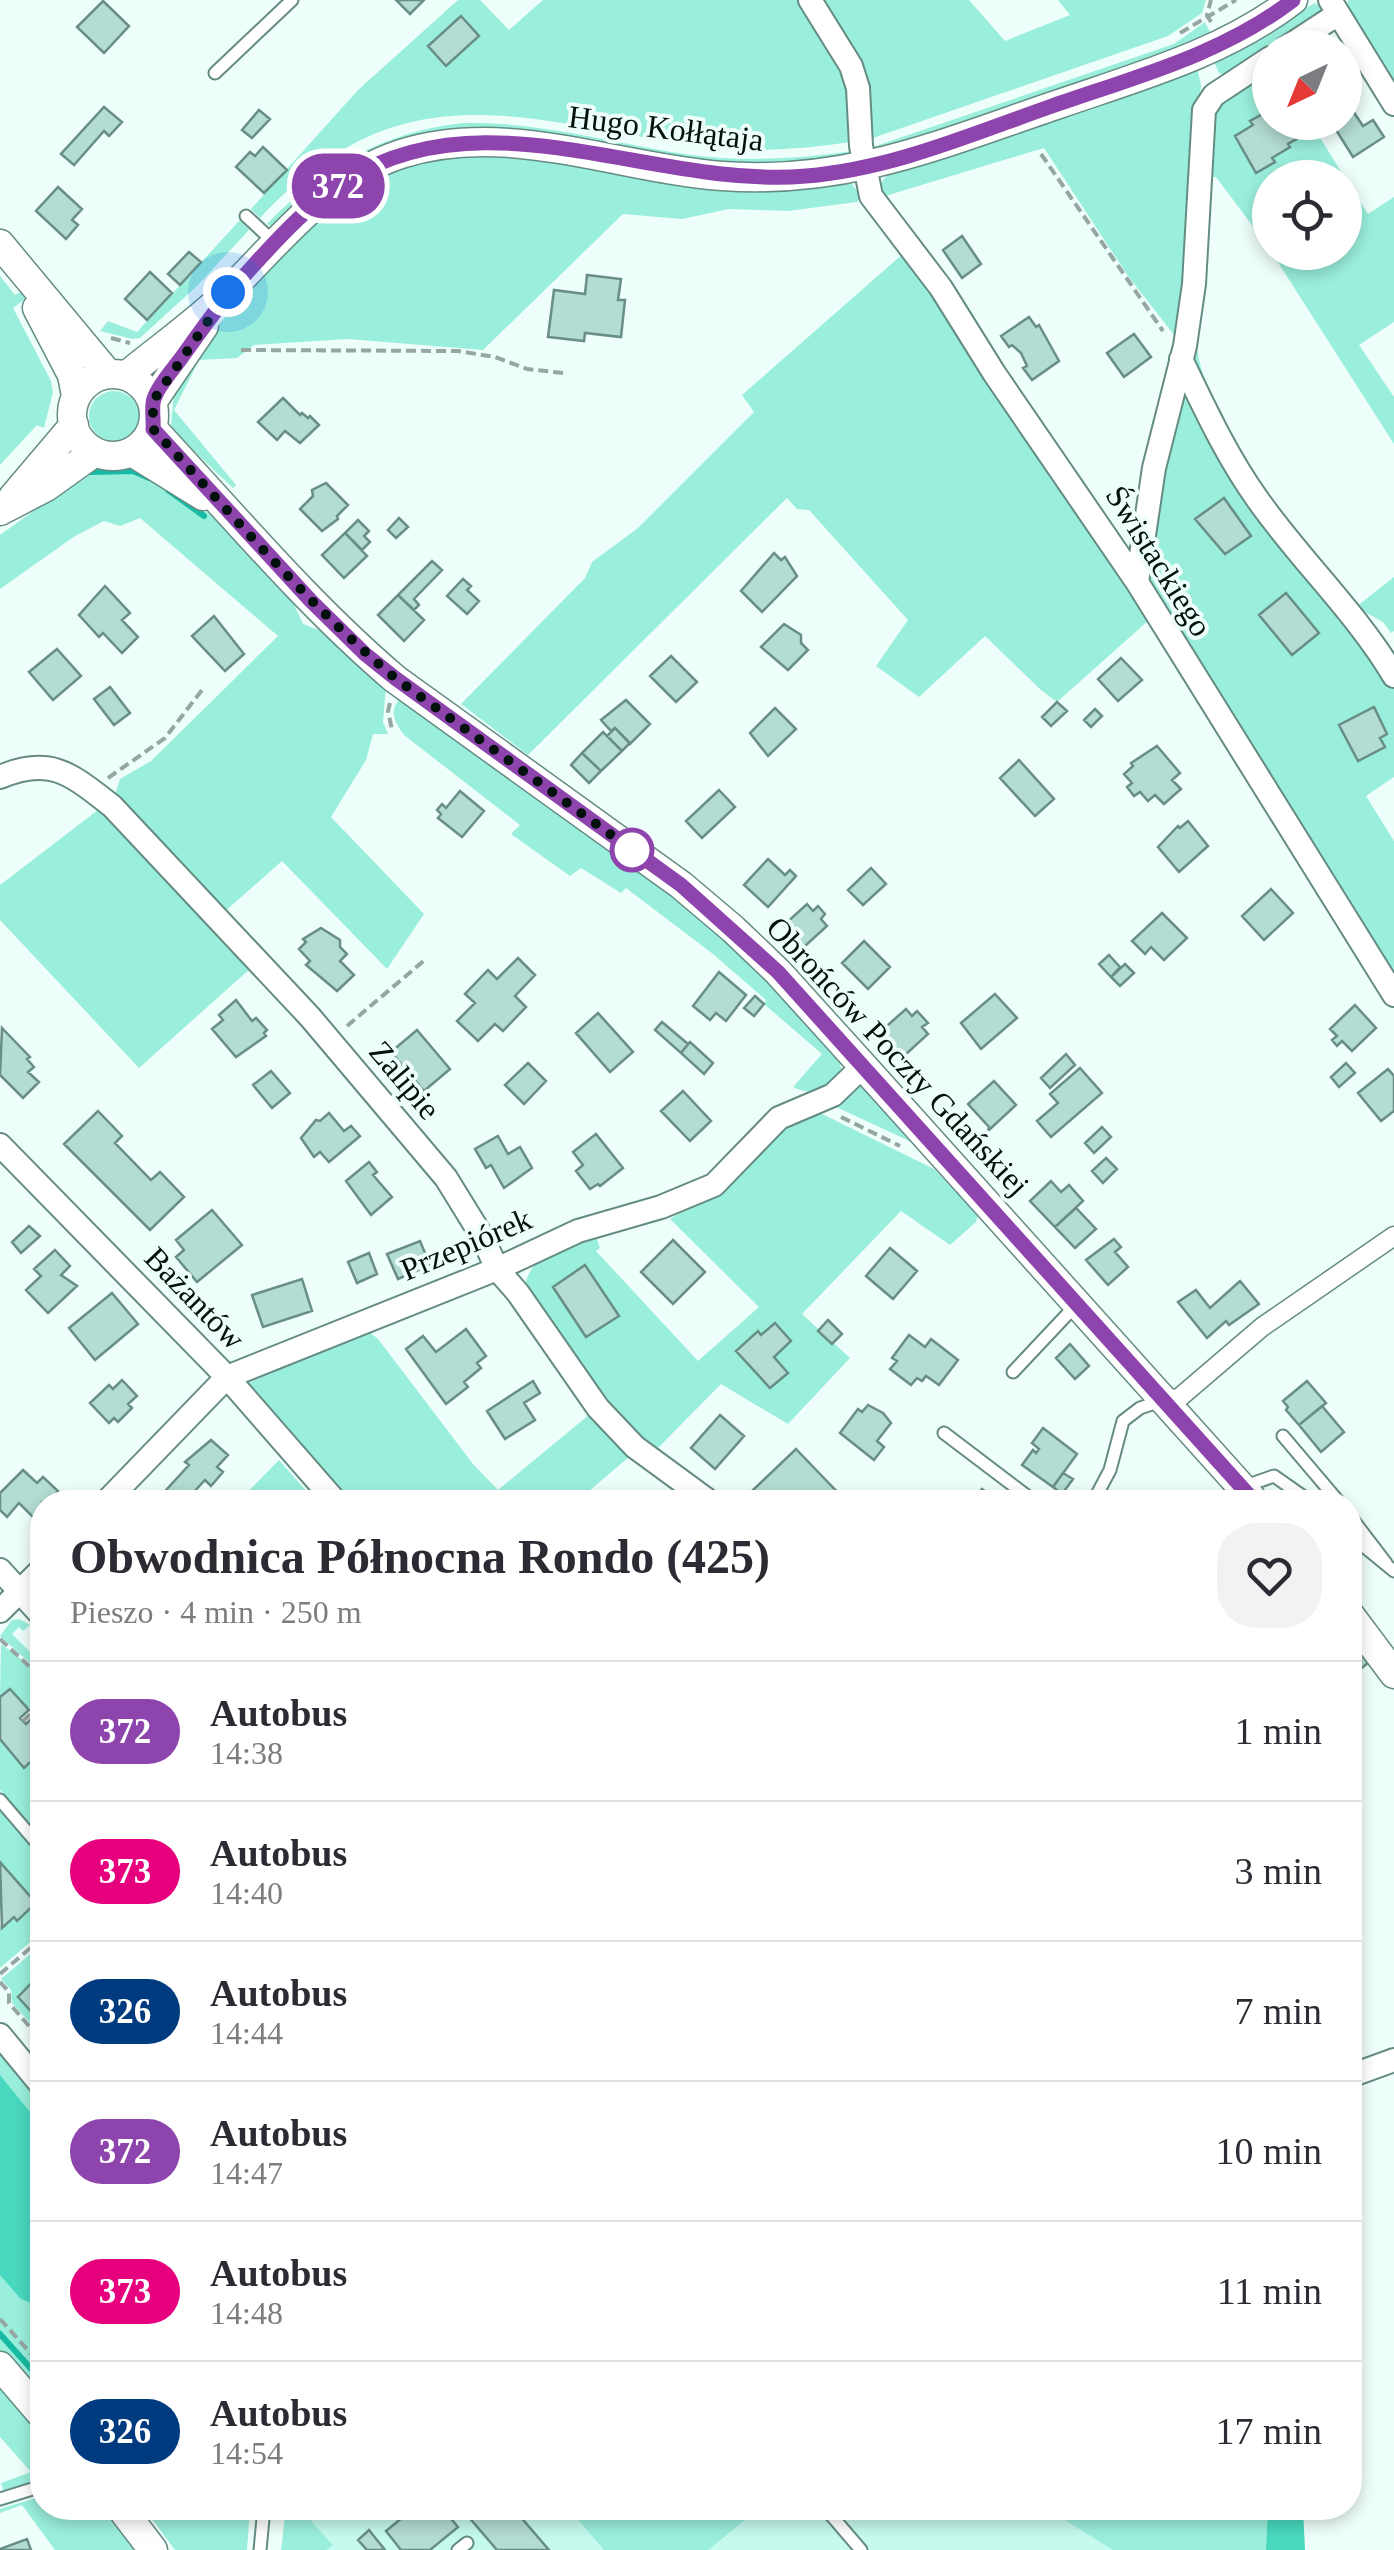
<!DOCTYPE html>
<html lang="pl">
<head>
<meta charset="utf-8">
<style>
  :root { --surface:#fff; --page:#f2f2f3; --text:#2b2b33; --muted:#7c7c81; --line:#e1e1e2 }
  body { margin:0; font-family:"Times New Roman",serif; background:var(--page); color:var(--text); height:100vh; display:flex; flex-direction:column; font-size:38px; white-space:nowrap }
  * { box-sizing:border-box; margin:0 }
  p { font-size:32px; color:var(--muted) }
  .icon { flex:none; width:55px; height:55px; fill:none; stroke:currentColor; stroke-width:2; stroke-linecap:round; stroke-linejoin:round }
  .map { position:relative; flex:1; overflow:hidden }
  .drawer { position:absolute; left:30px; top:1490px; width:1332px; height:1030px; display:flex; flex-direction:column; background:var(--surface); border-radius:40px; box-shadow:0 5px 15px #0003 }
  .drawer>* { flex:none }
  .badge { padding:0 20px; border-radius:32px; font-size:35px; line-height:65px }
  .needle { width:65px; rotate:223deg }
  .buttons { position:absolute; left:1252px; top:30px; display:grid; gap:20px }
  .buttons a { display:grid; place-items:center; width:110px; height:110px; border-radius:50%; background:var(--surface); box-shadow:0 5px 15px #0003; font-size:50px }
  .you { position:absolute; width:50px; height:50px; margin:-25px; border:8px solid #fff; border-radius:50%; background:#1a73e8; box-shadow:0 0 0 15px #1a73e833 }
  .map>.badge { position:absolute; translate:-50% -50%; box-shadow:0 0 0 5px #fff }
  .round { display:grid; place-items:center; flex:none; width:105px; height:105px; border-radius:40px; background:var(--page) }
  .head { display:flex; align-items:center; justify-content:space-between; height:170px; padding:0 40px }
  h1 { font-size:48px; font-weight:700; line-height:75px }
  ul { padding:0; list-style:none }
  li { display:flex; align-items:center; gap:30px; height:140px; padding:0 40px; border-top:2px solid var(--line) }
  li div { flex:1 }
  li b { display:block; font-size:38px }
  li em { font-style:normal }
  li .badge { min-width:110px; font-weight:700; text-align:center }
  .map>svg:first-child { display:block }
  .built { fill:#c6faee }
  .green { fill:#9aefdc }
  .forest { fill:#49d8bf }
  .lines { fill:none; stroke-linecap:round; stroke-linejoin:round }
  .stream { stroke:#17bba3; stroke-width:6 }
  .building { fill:#b3dcd2; stroke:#688e85; stroke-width:2.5 }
  .service-casing { stroke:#658c83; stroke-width:15 }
  .pedestrian-casing { stroke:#658c83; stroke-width:21 }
  .minor-casing { stroke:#658c83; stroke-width:26 }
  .tertiary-casing { stroke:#658c83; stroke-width:31 }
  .path { stroke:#96a6a2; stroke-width:4; stroke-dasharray:10 5; stroke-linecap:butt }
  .service { stroke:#fff; stroke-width:11 }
  .pedestrian { stroke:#fff; stroke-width:18 }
  .minor { stroke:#fff; stroke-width:22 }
  .tertiary { stroke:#fff; stroke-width:28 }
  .line-casing { stroke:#fff; stroke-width:22 }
  .line { stroke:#8e44ad; stroke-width:15 }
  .walk { stroke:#03110e; stroke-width:10; stroke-dasharray:0 18 }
  .stop-dot { fill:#fff; stroke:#8e44ad; stroke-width:5 }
  .labels { text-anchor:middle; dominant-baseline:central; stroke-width:8; stroke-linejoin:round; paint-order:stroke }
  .street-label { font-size:32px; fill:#03110e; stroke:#eefefa }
</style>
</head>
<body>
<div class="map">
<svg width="1394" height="2550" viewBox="0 0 1394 2550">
  <rect width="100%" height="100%" fill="#eefefa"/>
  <!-- built -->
  <path class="built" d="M307,2508h961l-2,42h-939l6,-5 -27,-30z"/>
  <!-- green -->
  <path class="green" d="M458,0h22l29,30 34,-30h262l42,68 4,74c-48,7 -96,11 -144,5 -182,-24 -301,-85 -447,71l-9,-9 107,-119z
    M816,0h153l36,41 65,-26 -12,-15h148l-4,13 -34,23 -298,103z
    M1348,0h46v91l-46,-73z
    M1315,3l15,13 -23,9 -82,50 -6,-2 -6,-13z
    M1205,22l7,14 -18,7 -279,98 -40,9 -2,-3 301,-103z
    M1197,68l4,17 -13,210 -10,45 -50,-64 -84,-128 -162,49 -1,-14 6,-8z
    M1270,69v53l41,1 34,55h-75v71l-54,-72h-6l-14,161c4,65 59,136 96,189l-48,-57 -54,-115 16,-222 10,-27z
    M463,123c77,-2 152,21 228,32 54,7 108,4 162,-4v4l-65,11 -70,-2 -230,-35 -53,4 -111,48 -51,46 -6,-3c55,-57 116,-92 196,-101z
    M488,153l283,37 80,-7 10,13 -4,6 -69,9 -59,-2 -47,10 -59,-5 -140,136 -135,-11 -94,6 -17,13 -38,2 -25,50 62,75 -3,3 -54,-51 -8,-12 3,-31 41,-66 81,-90 41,-37 43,-26 42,-15z
    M1345,178l23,36 26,-17v125l-35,23 35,52v47l-122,-191 73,-1z
    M240,220l9,10 -52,56 -57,52 -8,1 -32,-8 8,-10 29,11z
    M905,252l244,368 -92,82 -16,-12 -56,-54 -66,61 -43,-31 32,-46 -99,-110 -12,-1 -10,-11 -259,257 -67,-51 124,-126 7,-16 46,-34 116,-116 -12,-17z
    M0,276l15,19 6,-3 4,7 -12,9 38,73 2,11 -9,36 -7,-3 -37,40z
    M1182,373l212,315v89l-28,19 28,45v146l-251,-416z
    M89 416a25 25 0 1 1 50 0a25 25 0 1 1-50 0Z
    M96,465l38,1 56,33 30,23 70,74 13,28 21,8 62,54 -3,36 5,12h-15l-7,26 -35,57 93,97 -37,55 -105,-108 -59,52 -109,-115 6,-19 31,-18 127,-125 -138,-118 -20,8 -16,-5 -29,15 -75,53v-54l68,-49 14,-5 1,-9z
    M1394,577v54l-3,2 -8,-11 -27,-15z
    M399,700h5c106,77 219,149 318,235 42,37 79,79 116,120l3,13 -3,12c-17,10 -26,16 -45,7l29,-33 -58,-50 2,-4 -53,-46 -87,-66 -5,5 -40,-25 -11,8 -59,-42 9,-9 -116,-90c-8,-11 -16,-23 -5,-35z
    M98,810l153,158 -112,100 -139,-148v-35z
    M853,1083l10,1 55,61 -84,-39z
    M812,1109l122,60 44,46 -2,7 -26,23 -49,-34 -99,103 48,44 -62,66 -67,-40 -62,63 -7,1 -45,-44 -82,-114c0,-34 44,-47 71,-54l4,12 -4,3 102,110 61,-54 -89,-88 40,-24 54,-56z
    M368,1331l10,8 95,125 25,26 92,-76 39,43 -53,45h-226l-104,-118z
    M279,1460l37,42h-78z
    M19,1619l11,6 -7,6 -4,-4 -7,7 30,30v10l-42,-38 12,-16z
    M1,1644l25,19 16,19v15l-14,12 -18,-20 -10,8z
    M0,1739l23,29 19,-17v88l-42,-49z
    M0,1809l42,49v74l-42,36v-42l3,2 11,-11 4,3 18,-17 -36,-41z
    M42,1944v28l-23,25 19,22 -6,6 -20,-22 -1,-13 -10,-11z
    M0,2049l42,50v298l-42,-46z
    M0,2386l42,49v42l-11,8 -27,8 -3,-10 30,-11 -31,-35z
    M42,2496v12h58l36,42h-81l-33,-45 -22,8v-4z
    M144,2508h106l-3,42h-72z
    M286,2508h21l-1,7 27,30 -6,5h-46z
    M568,2508h192l-52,42h-104z
    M1079,2508h189l-2,42h-153l-48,-30z"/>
  <!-- forest -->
  <path class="forest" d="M0,2075l42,52v180l-21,-8 -21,-24z
    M1268,2508h35l2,42h-39z"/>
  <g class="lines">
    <!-- stream -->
    <path class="stream" d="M90,472l43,-1 16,7
      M168,490l36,26
      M0,2334l42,47"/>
  </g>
  <!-- building -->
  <path class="building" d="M396,0h28l-14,14z
    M103,1l26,25 -25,27 -27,-26z
    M461,16l18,20 -33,30 -18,-20z
    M1345,75l14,22 -12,5 16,24 10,-6 11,17 -31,20 -22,-35h14z
    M1270,104v18h31l6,11 -19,11 2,3 -18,11 3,4 -19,11 -21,-37 18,-11 -3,-4 18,-10 -2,-4z
    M104,107l18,15 -13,14 -5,-5 -30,34 -13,-11z
    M259,110l11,9 -18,19 -10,-8z
    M263,147l24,23 -23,23 -28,-26 14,-15 5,4z
    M58,187l24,22 -10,11 6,5 -12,14 -30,-28z
    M962,236l19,28 -19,14 -19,-28z
    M189,252l12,10 -21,23 -12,-11z
    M150,272l22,21 -25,27 -22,-21z
    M587,275l34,4 -3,21h7l-4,37 -36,-4 -1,8 -36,-4 6,-47 31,4z
    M1029,317l7,10 3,-2 20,36 -27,19 -9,-12 4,-2 -6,-13 -9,-8 -3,2 -8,-11z
    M1134,334l17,23 -27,20 -17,-24z
    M283,398l17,17 2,-2 6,5 2,-2 9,9 -19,18 -15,-12 -8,9 -19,-18z
    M326,483l22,22 -11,11 1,3 -16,12 -22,-22 13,-13 -1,-6z
    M1224,498l27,38 -26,18 -30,-35z
    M399,518l9,9 -12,11 -8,-8z
    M358,520l11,11 -5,5 6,6 -8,8 -17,-17z
    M345,533l22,23 -23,22 -22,-23z
    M774,553l7,7 4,-3 12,19 -35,36 -21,-21z
    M432,561l10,9 -28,29 5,6 -5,5 -16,-15z
    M463,579l8,7 -4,4 12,11 -12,13 -20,-18z
    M105,586l25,27 -8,7 16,17 -16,16 -19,-20 -4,4 -20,-22z
    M1286,593l33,40 -27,22 -33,-40z
    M398,595l26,25 -20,21 -26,-26z
    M214,616l30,38 -19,17 -33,-35z
    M784,624l17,11v8l7,7 -20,20 -27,-23z
    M57,649l24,27 -28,24 -24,-28z
    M671,656l26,26 -21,20 -26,-26z
    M1121,658l21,22 -24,21 -20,-22z
    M110,687l20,26 -16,12 -20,-26z
    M626,700l24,24 -20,20 -15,-16 -4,3 -10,-11z
    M1057,702l10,9 -16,15 -9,-9z
    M1374,707l13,27 -7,4 5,9 -27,14 -19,-36z
    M775,708l21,21 -28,27 -18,-23z
    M1095,709l7,7 -11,11 -7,-7z
    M615,728l15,15 -8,8 -15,-15z
    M603,732l19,19 -21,20 -19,-18z
    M1157,746l23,27 -8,7 9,9 -17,15 -9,-9 -7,6 -8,-9 -6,4 -7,-9 5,-4 -8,-9 9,-8 -2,-3z
    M582,753l19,18 -12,12 -18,-18z
    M1019,760l35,39 -19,17 -35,-38z
    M719,790l16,17 -33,31 -16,-17z
    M460,791l24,20 -22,26 -24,-19 3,-4 -4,-4 5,-6 4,4z
    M1188,821l20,25 -29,26 -21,-25 20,-21 2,2z
    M768,859l17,16 5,-5 6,6 -28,31 -24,-22z
    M871,868l15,16 -23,21 -15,-15z
    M1271,889l22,24 -29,27 -22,-24z
    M807,904l6,7 5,-5 7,8 -4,5 6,7 -23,21 -20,-22z
    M1162,913l25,25 -23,22 -13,-13 -6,7 -13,-13z
    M321,928l19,12v7l7,7 -7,7 14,14 -17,16 -31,-26 4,-4 -11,-12 7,-7 -3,-3z
    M864,941l26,26 -22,22 -26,-26z
    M1109,955l11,12 -9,10 -12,-13z
    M518,958l17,17 -20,21 11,11 -23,24 -8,-7 -17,17 -21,-20 18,-18 -10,-9 23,-24 9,9z
    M1125,964l9,9 -14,13 -9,-9z
    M719,972l27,23 -20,26 -10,-8 -6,7 -17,-14z
    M995,994l22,24 -36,31 -20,-26z
    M755,996l9,8 -10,12 -10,-8z
    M236,1000l16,21 4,-3 11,12 -3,3 2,3 -30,21 -24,-28 11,-9 -4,-5z
    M1355,1005l21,23 -24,23 -10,-10 -5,5 -5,-6 5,-4 -7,-7z
    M906,1009l6,7 5,-5 11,12 -6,4 6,7 -24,22 -23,-25z
    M598,1013l35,39 -23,20 -34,-39z
    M662,1022l26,22 -7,9 -26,-23z
    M2,1028l28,29 -3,2 7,8 -6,5 11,10 -16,16 -23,-23z
    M417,1030l33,39 -26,22 -33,-39z
    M690,1042l23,21 -9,11 -23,-21z
    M1066,1054l9,11 -25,23 -9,-10z
    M528,1063l18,18 -22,23 -19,-19z
    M1346,1063l9,10 -16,14 -8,-10z
    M1080,1068l22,25 -51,44 -14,-16 21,-18 -8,-9z
    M1388,1069l6,7v35l-13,10 -23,-28z
    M271,1071l19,22 -18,15 -19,-23z
    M994,1081l22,24 -28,26 1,-4 -21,-23z
    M683,1091l28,30 -21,20 -29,-30z
    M98,1111l24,25 -7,7 36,37 9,-8 24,25 -34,33 -86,-86z
    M329,1113l15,18 7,-5 9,10 -31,26 -9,-10 -6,5 -13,-19 15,-18 4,1z
    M1102,1127l9,10 -17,16 -9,-10z
    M596,1134l27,34 -23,18 -2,-2 -8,5 -14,-18 7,-6 -10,-13z
    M498,1136l10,18 12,-7 12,21 -28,20 -13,-23 -5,3 -11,-19z
    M1106,1158l11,11 -14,14 -11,-12z
    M369,1162l8,10 -4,3 19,22 -21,18 -25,-34z
    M1051,1181l10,11 8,-7 14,16 -28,26 -25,-26z
    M1076,1208l20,21 -21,19 -20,-21z
    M212,1210l30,35 -45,37 -21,-25 8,-7 -8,-10z
    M29,1226l11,10 -19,17 -9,-11z
    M1114,1239l7,8 -6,5 13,15 -20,18 -22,-25z
    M673,1240l32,32 -32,32 -32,-32z
    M420,1241l10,24 -32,14 -11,-25z
    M890,1248l27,23 -24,28 -27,-23z
    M55,1250l15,16 -9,9 16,11 -29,27 -22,-23 15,-14 -7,-7z
    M369,1253l8,21 -20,9 -9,-21z
    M585,1265l34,51 -33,21 -33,-50z
    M302,1279l10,32 -49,16 -11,-32z
    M1240,1281l19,23 -30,21 -3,-4 -19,17 -29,-36 18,-12 14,18z
    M112,1293l26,31 -43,36 -26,-32z
    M828,1320l14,14 -10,10 -14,-13z
    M775,1323l16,18 -17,16 14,16 -18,15 -34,-37 22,-20 3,4z
    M466,1329l20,27 -9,7 4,5 -17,14 4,5 -22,17 -40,-55 17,-13 13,16z
    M909,1335l16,12 6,-8 27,21 -19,25 -13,-9 -4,5 -5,-3 -6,7 -21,-16 7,-8 -5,-3z
    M1070,1344l19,22 -14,13 -19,-21z
    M122,1380l15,16 -9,8 4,4 -14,14 -4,-4 -5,5 -19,-20 19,-18 4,4z
    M533,1381l7,12 -16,10 11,17 -30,19 -18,-28z
    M1307,1381l19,22 -27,22 -13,-15 2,-3 -5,-6z
    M868,1405l15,8 8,10 -14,18 7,6 -10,13 -34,-27 18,-24 4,3z
    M1322,1406l22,26 -23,20 -22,-27z
    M720,1415l24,21 -29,33 -24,-21z
    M1043,1428l34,26 -24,33 -31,-22 11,-15 3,3 3,-4 -7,-6z
    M211,1440l17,15 -11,12 6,5 -12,14 -6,-6 -13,14 10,8h-42l-3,-2 32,-35 -4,-3z
    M796,1449l49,51 -3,2h-56l-3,-3 -3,3h-15l-12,-12z
    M23,1470l14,13 6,-6 15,14 -9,11h-7v7l-8,9 -15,-15 -12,14 -7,-7v-17z
    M1063,1473l10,6 -11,15 -9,-7z
    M982,1489l17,13h-27z
    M1350,1640l18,23 -18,14z
    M10,1689l19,21 -9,8 6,6 8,-8 8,10v25l-18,17 -24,-29v-42z
    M0,1862l36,41 -19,18 -3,-4 -12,11z
    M42,1972v43l-4,4 -20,-22z
    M414,2508h28l16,19 -28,23h-29l-15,-19z
    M461,2508h52l36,42h-52z
    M369,2530l16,20h-18l-9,-10z
    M27,2539l4,11h-31v-1z"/>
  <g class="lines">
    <!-- service casing -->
    <g class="service-casing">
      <path id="service" d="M215,73l77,-73
        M246,216l28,26
        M1013,1372l64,-68
        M944,1433l91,69
        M1283,1436l56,66
        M1245,1491l9,-8 20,-7 37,26
        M1093,1502l17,-32 13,-49 17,-13 21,-7
        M1350,1516l36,47
        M1350,1535l44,36
        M0,1800l42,49
        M0,2499l42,-13
        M825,2508l36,42
        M260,2550l4,-42
        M458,2550l9,-7"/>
    </g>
    <!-- pedestrian casing -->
    <g class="pedestrian-casing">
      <path id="pedestrian" d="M1164,1400l15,-2 83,-71 132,-91"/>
    </g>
    <!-- minor casing -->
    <g class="minor-casing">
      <path id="minor" d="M810,0l41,66 7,22 3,58 10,50 70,92 53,85 143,209 257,413
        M1330,0l64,104
        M1286,48l52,-34
        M1181,359c23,48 46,98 77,141 43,61 98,112 136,176
        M1137,582l17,-114 31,-122 9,-62 10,-174 10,-15 56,-37
        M0,777c51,-22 72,-2 112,29l198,211 136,161 37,60 14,31 21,24 80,115 37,39 75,55
        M0,1145l227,232 109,125
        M106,1502l121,-125 270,-108 81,-38 83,-24 53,-22 65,-67 54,-23 30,-29
        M0,1570l42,46
        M0,1611l42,-42
        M0,2035l42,51
        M1350,2076l44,-16"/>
    </g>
    <!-- tertiary casing -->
    <g class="tertiary-casing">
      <path id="tertiary" d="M0,244l108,130
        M37,308l35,67 4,21
        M72 415a41 41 0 1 1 82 0a41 41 0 1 1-82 0Z
        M126,376c35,-29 73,-55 105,-87 52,-52 97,-111 170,-135 106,-34 214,14 321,22 127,9 221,-33 337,-72 81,-28 165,-51 234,-104
        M153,401l51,-75
        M153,429c79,85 153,174 242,250l286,206 52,44 45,43 85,94 392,436
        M132,452l71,44
        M13,497l61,-72
        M0,511l46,-24 49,-35
        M1350,1615l44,59
        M0,2366l42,49
        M121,2508l32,42"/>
    </g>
    <!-- path -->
    <path class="path" d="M1211,22l-4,-7 4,-15
      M1180,33l56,-33
      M1041,154l122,177
      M111,338l19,5
      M241,350l217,1 37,6 32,12 36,4
      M390,703l-2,8 4,19
      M108,778l57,-40 37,-48
      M347,1026l80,-68
      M841,1117l59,29
      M0,1639l42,39
      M23,1721l19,-18
      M0,1974l42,-36
      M0,1982l9,10v11l33,38
      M31,2031l11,-11
      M0,2319l42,47"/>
    <!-- service -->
    <use href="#service" class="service"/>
    <!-- pedestrian -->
    <use href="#pedestrian" class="pedestrian"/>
    <!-- minor -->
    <use href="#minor" class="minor"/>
    <!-- tertiary -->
    <use href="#tertiary" class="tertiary"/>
  </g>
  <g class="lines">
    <!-- line casing -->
    <g class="line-casing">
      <path id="line" d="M1255,1502l-477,-530 -97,-87 -286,-207 -30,-24 -54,-53 -158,-172c1,-9 -2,-22 1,-30 4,-13 17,-27 25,-38 24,-33 46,-65 74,-95 29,-32 58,-63 94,-86 141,-88 306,9 459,-4 86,-7 166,-42 246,-70 83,-29 171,-52 241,-106"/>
    </g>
    <!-- line -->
    <use href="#line" class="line"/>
    <!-- walk -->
    <path class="walk" d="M228,292l-75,109v28c79,85 153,174 242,249l237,172"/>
  </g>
  <!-- markers -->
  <circle class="stop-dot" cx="632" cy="850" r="20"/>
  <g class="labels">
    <!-- street labels -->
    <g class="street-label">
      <text transform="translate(666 128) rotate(7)">Hugo Kołłątaja</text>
      <text transform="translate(1159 561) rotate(58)">Świstackiego</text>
      <text transform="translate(898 1056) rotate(47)">Obrońców Poczty Gdańskiej</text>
      <text transform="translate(405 1080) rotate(50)">Zalipie</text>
      <text transform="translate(466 1244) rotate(-23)">Przepiórek</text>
      <text transform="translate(195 1298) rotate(46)">Bażantów</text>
    </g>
  </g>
</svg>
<div class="buttons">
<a><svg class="needle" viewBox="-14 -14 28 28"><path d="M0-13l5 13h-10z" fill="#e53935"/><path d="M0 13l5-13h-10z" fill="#7c7c81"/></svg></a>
<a><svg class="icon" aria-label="locate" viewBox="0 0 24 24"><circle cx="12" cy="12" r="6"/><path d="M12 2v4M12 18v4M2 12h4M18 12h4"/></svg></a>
</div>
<div class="you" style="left:228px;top:292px"></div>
<b class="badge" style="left:338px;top:186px;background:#8e44ad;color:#fff">372</b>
<section class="drawer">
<div class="head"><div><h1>Obwodnica Północna Rondo (425)</h1><p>Pieszo · 4 min · 250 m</p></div><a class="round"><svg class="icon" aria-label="heart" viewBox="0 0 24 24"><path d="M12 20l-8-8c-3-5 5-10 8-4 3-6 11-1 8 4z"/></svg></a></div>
<ul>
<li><span class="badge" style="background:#8e44ad;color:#fff">372</span><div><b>Autobus</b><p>14:38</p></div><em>1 min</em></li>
<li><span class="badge" style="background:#e6007e;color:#fff">373</span><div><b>Autobus</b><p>14:40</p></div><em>3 min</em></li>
<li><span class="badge" style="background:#003b80;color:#fff">326</span><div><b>Autobus</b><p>14:44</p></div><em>7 min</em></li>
<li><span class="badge" style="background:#8e44ad;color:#fff">372</span><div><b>Autobus</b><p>14:47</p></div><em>10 min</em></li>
<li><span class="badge" style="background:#e6007e;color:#fff">373</span><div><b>Autobus</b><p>14:48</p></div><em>11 min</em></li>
<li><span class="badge" style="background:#003b80;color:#fff">326</span><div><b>Autobus</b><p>14:54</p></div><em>17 min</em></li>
</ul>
</section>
</div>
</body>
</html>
